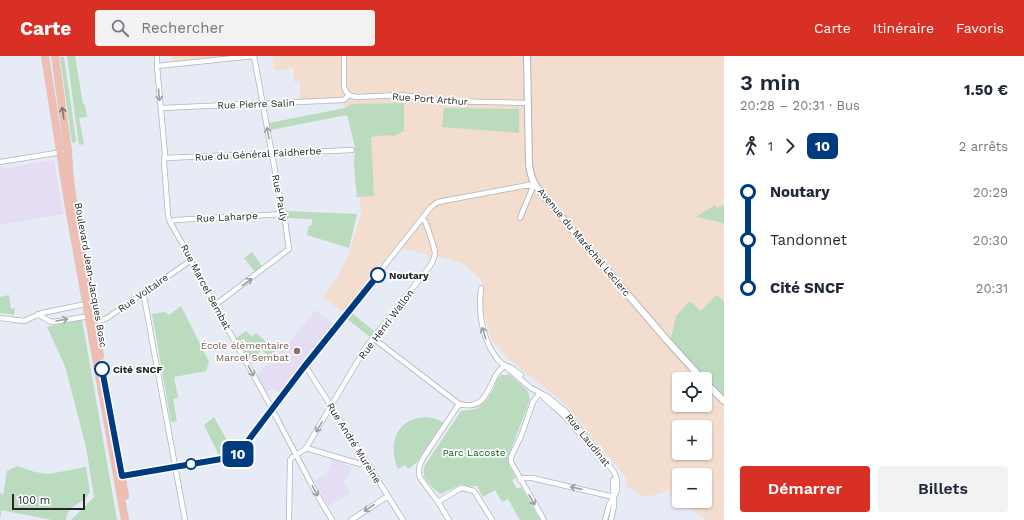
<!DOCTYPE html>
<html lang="fr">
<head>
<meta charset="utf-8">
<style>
  :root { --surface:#fff; --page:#f2f2f3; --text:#1f2937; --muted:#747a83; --accent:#d93025 }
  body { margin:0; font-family:"Work Sans",sans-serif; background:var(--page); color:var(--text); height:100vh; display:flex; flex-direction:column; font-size:15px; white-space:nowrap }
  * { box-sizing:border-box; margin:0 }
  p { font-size:13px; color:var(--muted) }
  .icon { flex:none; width:22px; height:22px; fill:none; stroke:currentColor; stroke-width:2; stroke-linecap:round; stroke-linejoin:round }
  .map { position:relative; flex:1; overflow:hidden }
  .details { display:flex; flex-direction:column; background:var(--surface); width:300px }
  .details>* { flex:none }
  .badge { padding:0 8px; border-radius:6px; font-size:14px; line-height:26px }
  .fabs { position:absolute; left:672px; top:316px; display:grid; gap:8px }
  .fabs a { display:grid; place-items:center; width:40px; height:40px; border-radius:4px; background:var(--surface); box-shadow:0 1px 3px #0004; font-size:20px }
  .scale { position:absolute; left:12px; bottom:10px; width:73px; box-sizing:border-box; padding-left:4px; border:2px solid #24262a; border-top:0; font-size:11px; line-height:14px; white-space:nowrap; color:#24262a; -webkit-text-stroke:3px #fff; paint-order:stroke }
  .map>.badge { position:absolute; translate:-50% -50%; box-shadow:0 0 0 2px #fff }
  .legs { display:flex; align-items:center; gap:6px; height:44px; padding:0 16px; font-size:13px }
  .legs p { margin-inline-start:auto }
  .head { display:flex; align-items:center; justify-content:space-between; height:68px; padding:0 16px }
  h1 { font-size:22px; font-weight:600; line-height:30px }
  .action { display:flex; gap:8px; margin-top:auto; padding:8px 16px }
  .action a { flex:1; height:46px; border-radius:4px; background:var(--accent); color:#fff; font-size:16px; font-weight:600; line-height:46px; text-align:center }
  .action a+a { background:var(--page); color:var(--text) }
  ul { padding:0 16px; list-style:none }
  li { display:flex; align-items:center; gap:14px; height:48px; font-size:15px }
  li i { display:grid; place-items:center; width:6px; height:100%; margin:0 5px; background:currentColor }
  li i::after { content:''; width:10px; height:10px; margin:-5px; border:3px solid; border-radius:50%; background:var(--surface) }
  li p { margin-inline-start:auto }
  li:first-child i { background:linear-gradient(#0000 50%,currentColor 0) }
  li:last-child i { background:linear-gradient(currentColor 50%,#0000 0) }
  header { display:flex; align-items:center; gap:24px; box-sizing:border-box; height:56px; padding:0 20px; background:var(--accent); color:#fff }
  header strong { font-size:19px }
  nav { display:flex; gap:22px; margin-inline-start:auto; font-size:14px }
  .search { width:280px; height:36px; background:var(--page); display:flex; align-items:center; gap:10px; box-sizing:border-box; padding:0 14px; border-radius:4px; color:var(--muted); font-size:15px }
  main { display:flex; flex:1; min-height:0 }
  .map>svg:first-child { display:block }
  .industrial { fill:#f2ddcf; fill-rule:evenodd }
  .education { fill:#e4ddf3 }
  .green { fill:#badbbd }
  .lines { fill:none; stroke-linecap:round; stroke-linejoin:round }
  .minor-casing { stroke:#afb4bd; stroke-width:6 }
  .tertiary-casing { stroke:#afb4bd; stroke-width:8 }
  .primary-casing { stroke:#cacbcc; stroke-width:8 }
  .minor { stroke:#fff; stroke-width:4.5 }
  .tertiary { stroke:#fff; stroke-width:6 }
  .primary { stroke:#efbeb2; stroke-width:7 }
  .oneway { stroke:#9c9d9f }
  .oneway2 { stroke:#8a726e }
  .line-1-casing { stroke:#fff; stroke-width:9 }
  .line-1 { stroke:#003b80; stroke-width:6 }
  .stop-1-dot { fill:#fff; stroke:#003b80; stroke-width:2 }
  .education-dot { fill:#8d6e63; stroke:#fff; stroke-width:1.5 }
  .labels { text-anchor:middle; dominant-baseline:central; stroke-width:3.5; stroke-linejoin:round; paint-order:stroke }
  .street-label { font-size:10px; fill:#24262a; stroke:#fff }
  .stop-label { font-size:10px; font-weight:bold; fill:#24262a; stroke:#fff; text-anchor:start }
  .education-label { font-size:10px; fill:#785e54; stroke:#fff; text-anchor:end }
  .park-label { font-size:10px; fill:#116127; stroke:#fff }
</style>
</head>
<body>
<header>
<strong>Carte</strong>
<div class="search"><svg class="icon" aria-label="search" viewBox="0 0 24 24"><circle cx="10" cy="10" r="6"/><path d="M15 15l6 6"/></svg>Rechercher</div>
<nav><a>Carte</a><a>Itinéraire</a><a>Favoris</a></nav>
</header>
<main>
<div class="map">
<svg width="724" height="464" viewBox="0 0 724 464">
  <rect width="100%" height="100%" fill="#e6ebf5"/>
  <!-- industrial -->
  <path class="industrial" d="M172,0h61l-61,6z
    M272,0h452v464h-17l-28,-19h26v-26h-26v26l-11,-7 3,-3 -1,-2 -14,6 -11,1h-3l-8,-6 -9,-4 2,-7 -60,-73 -57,-46 -18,-19 -9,-29v-24l-2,-9 -3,-2 -14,-13 -26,-8h-7l-36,-10 -52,66 -20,-15 15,-21 9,-17 14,-45 -1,-17h-3l-2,-16 -1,-15 1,-19 -6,-26 -5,-16 -5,-7 -39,2v-19l-6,1v-14l-19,3zM679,323h26v26h-26zM679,371h26v26h-26z"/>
  <!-- education -->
  <path class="education" d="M54,104l9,54 -63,11v-56z
    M316,254l18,15 -54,68 -4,-3 -4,-1 -6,3 -9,-17 28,-28z
    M332,402l13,5 1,2 6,2 -8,16 7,10 -23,13 -14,-25 13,-8z"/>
  <!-- green -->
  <path class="green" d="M67,0h8l8,48 2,1 2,12 -8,1 5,26 -5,1z
    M60,1h4l12,82v2l-2,2h-2z
    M404,47v28l-10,5h-3l-1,-1 -14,1 -5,1 3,59 -17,1 -3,-31 1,-19 -8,-32 -77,15 -1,-7 76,-15 7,-4z
    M444,52l75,1v24l-77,-6z
    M715,149l2,3 7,-3v18l-28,-6z
    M285,155l72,3 -8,34 -42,-13 2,-9 3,-1v-6l-25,-1z
    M252,196l10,14 -7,6 -11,-14z
    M9,239l2,14 4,-1 -1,7 -14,-2v-16z
    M716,239l8,6v96l-21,-21 -32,-37 5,-23 14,-15 11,10z
    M181,250l28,56 -3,9 -32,6 4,21 -5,1 4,22 -6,1 -19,-108 13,-2 4,3z
    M352,257l22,18 -4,6 -23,-18z
    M82,263l35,201h-46l23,-23 -8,-50 -21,-81 -18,-39z
    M246,275l6,6 4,-4 20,17 -6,7 -9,-7 -4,5 -8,7 -13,-24z
    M509,318l19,17 2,9 -21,54c-3,9 2,15 7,24l-4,2 5,9 4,-2 19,33h-20l-12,-21 -6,3 -7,-12 -12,7 -6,-11h-9l-7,-2 -20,10c-5,-2 -16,-14 -17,-19 -1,-4 0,-7 1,-10l36,-54 15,-2 10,-8 7,-11 4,-10 4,-5h5z
    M214,361l20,36h-1l-14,2 -15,-30z
    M427,361l9,2 7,3 -27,41 -8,6 -3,-4 -7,4c-11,-25 -1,-52 29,-52z
    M17,410l18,6 14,2 37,-7 4,24c-5,14 -23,12 -24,29h-14l-51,-10v5l-1,5v-27l3,2 4,-24z"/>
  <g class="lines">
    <!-- minor casing -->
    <g class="minor-casing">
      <path id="minor" d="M157,0v10l8,88 -1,8 4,53 2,7 17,30 7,16 76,137 46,88 16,27
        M344,0v31c2,7 7,10 14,10l43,-2 43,6 84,2
        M157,10l97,-10
        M161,52l182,-8 2,-1 4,-4
        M165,102l187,-8
        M0,106l62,-10
        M170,166l5,-2 109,-6
        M481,232c-3,27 1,51 17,72l33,28 17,9 17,14 26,32 23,29 3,8v10l-3,7 -5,8 -4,15
        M142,237l2,4 1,5 40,218
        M215,249l74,-56 -5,-35 -5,-21 -25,-137
        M38,258l11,7 4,1 37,-6
        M0,262l24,3 18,-8 44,-9
        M93,266l6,-1 8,-3 83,-57
        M373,282l86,66c24,6 27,-10 36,-27 2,-5 6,-8 10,-12
        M507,310l5,2 9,7
        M304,311l4,3 63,99 32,51
        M540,337l-7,9 -12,34 -10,21v5l33,58
        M542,339c7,9 16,14 23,22 13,13 24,28 35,42
        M306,392l54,16 6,-3
        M122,420l111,-19 5,-3 66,-87 127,-160 7,-5 96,-18 -14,34
        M520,424l4,-2h8l82,19
        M438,446l21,-13 4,-1 11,3 18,29
        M289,464l1,-60c4,-6 12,-7 16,-12l60,-101 64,-81c2,-4 5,-8 5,-13 -1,-8 -7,-24 -10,-32l-3,-2
        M351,464l37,-24
        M449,464l-11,-18 -17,-23 -2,-4v-6l1,-5 5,-9 34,-51
        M611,464l3,-14 -1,-26"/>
    </g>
    <!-- tertiary casing -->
    <g class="tertiary-casing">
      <path id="tertiary" d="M527,0l2,108c2,17 6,21 17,35l120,140 36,40
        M705,326l19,19"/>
    </g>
    <!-- primary casing -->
    <g class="primary-casing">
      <path id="primary" d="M45,0l23,146 57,318
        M55,0l13,95 2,29 3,21 27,155
        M114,376l11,64"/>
    </g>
    <!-- minor -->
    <use href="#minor" class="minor"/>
    <!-- tertiary -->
    <use href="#tertiary" class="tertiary"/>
    <!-- primary -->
    <use href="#primary" class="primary"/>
  </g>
  <!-- one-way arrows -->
  <defs><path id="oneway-shaft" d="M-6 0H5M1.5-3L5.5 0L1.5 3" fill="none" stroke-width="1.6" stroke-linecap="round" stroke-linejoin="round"/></defs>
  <g class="oneway">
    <use href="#oneway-shaft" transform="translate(159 39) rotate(85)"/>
    <use href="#oneway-shaft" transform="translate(268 77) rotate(-100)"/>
    <use href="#oneway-shaft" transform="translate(247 226) rotate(-36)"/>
    <use href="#oneway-shaft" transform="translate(62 264) rotate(-10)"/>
    <use href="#oneway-shaft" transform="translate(484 277) rotate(-107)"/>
    <use href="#oneway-shaft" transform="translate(251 315) rotate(62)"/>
    <use href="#oneway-shaft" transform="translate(319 371) rotate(121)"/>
    <use href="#oneway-shaft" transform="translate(576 432) rotate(-167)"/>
    <use href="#oneway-shaft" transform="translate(315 435) rotate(62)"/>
    <use href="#oneway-shaft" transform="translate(532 444) rotate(60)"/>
    <use href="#oneway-shaft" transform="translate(369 452) rotate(147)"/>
  </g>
  <use class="oneway2" href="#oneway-shaft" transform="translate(63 57) rotate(-98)"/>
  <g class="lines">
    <!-- line-1 casing -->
    <g class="line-1-casing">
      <path id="line-1" d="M102,313l20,107 111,-19 5,-3 66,-87 74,-92"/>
    </g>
    <!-- line-1 -->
    <use href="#line-1" class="line-1"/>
  </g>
  <!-- markers -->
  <g class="stop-1-dot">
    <circle cx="378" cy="219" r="7"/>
    <circle cx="102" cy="313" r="7"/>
    <circle cx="191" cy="408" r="5"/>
  </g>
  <circle class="education-dot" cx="297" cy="295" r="4"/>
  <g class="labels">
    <!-- street labels -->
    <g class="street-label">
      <text transform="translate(430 43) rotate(4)">Rue Port Arthur</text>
      <text transform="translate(256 48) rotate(-2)">Rue Pierre Salin</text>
      <text transform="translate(258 98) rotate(-3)">Rue du Général Faidherbe</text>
      <text transform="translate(280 142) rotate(79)">Rue Pauly</text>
      <text transform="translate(227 161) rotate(-3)">Rue Laharpe</text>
      <text transform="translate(584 186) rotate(50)">Avenue du Maréchal Leclerc</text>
      <text transform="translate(91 219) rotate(80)">Boulevard Jean-Jacques Bosc</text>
      <text transform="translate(206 231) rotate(62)">Rue Marcel Sembat</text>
      <text transform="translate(143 237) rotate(-35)">Rue Voltaire</text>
      <text transform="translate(386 268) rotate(-53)">Rue Henri Wallon</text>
      <text transform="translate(588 384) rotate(51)">Rue Laudinat</text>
      <text transform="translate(354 387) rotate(58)">Rue André Mureine</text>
    </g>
    <!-- stop labels -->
    <g class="stop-label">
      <text x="389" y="219">Noutary</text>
      <text x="113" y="313">Cité SNCF</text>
    </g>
    <!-- education labels -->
    <g class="education-label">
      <text x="289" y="289">École élémentaire<tspan x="289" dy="12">Marcel Sembat</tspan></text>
    </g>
    <!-- park labels -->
    <g class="park-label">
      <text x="474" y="396">Parc Lacoste</text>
    </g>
  </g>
</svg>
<div class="fabs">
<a><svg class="icon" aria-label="locate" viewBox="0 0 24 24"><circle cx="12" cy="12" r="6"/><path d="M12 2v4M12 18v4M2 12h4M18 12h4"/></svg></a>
<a>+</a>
<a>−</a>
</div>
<div class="scale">100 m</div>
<b class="badge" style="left:238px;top:398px;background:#003b80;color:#fff">10</b>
</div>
<section class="details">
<div class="head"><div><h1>3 min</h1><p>20:28 – 20:31 · Bus</p></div><b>1.50 €</b></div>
<div class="legs"><svg class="icon" aria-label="walk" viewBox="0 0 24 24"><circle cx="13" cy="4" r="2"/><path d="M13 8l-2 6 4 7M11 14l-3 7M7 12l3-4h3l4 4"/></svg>1<svg class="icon" aria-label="forward" viewBox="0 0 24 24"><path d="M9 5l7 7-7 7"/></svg><b class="badge" style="background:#003b80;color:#fff">10</b><p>2 arrêts</p></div>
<ul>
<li><i style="color:#003b80"></i><b>Noutary</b><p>20:29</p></li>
<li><i style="color:#003b80"></i><span>Tandonnet</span><p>20:30</p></li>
<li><i style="color:#003b80"></i><b>Cité SNCF</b><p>20:31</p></li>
</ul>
<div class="action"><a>Démarrer</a><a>Billets</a></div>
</section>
</main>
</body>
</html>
